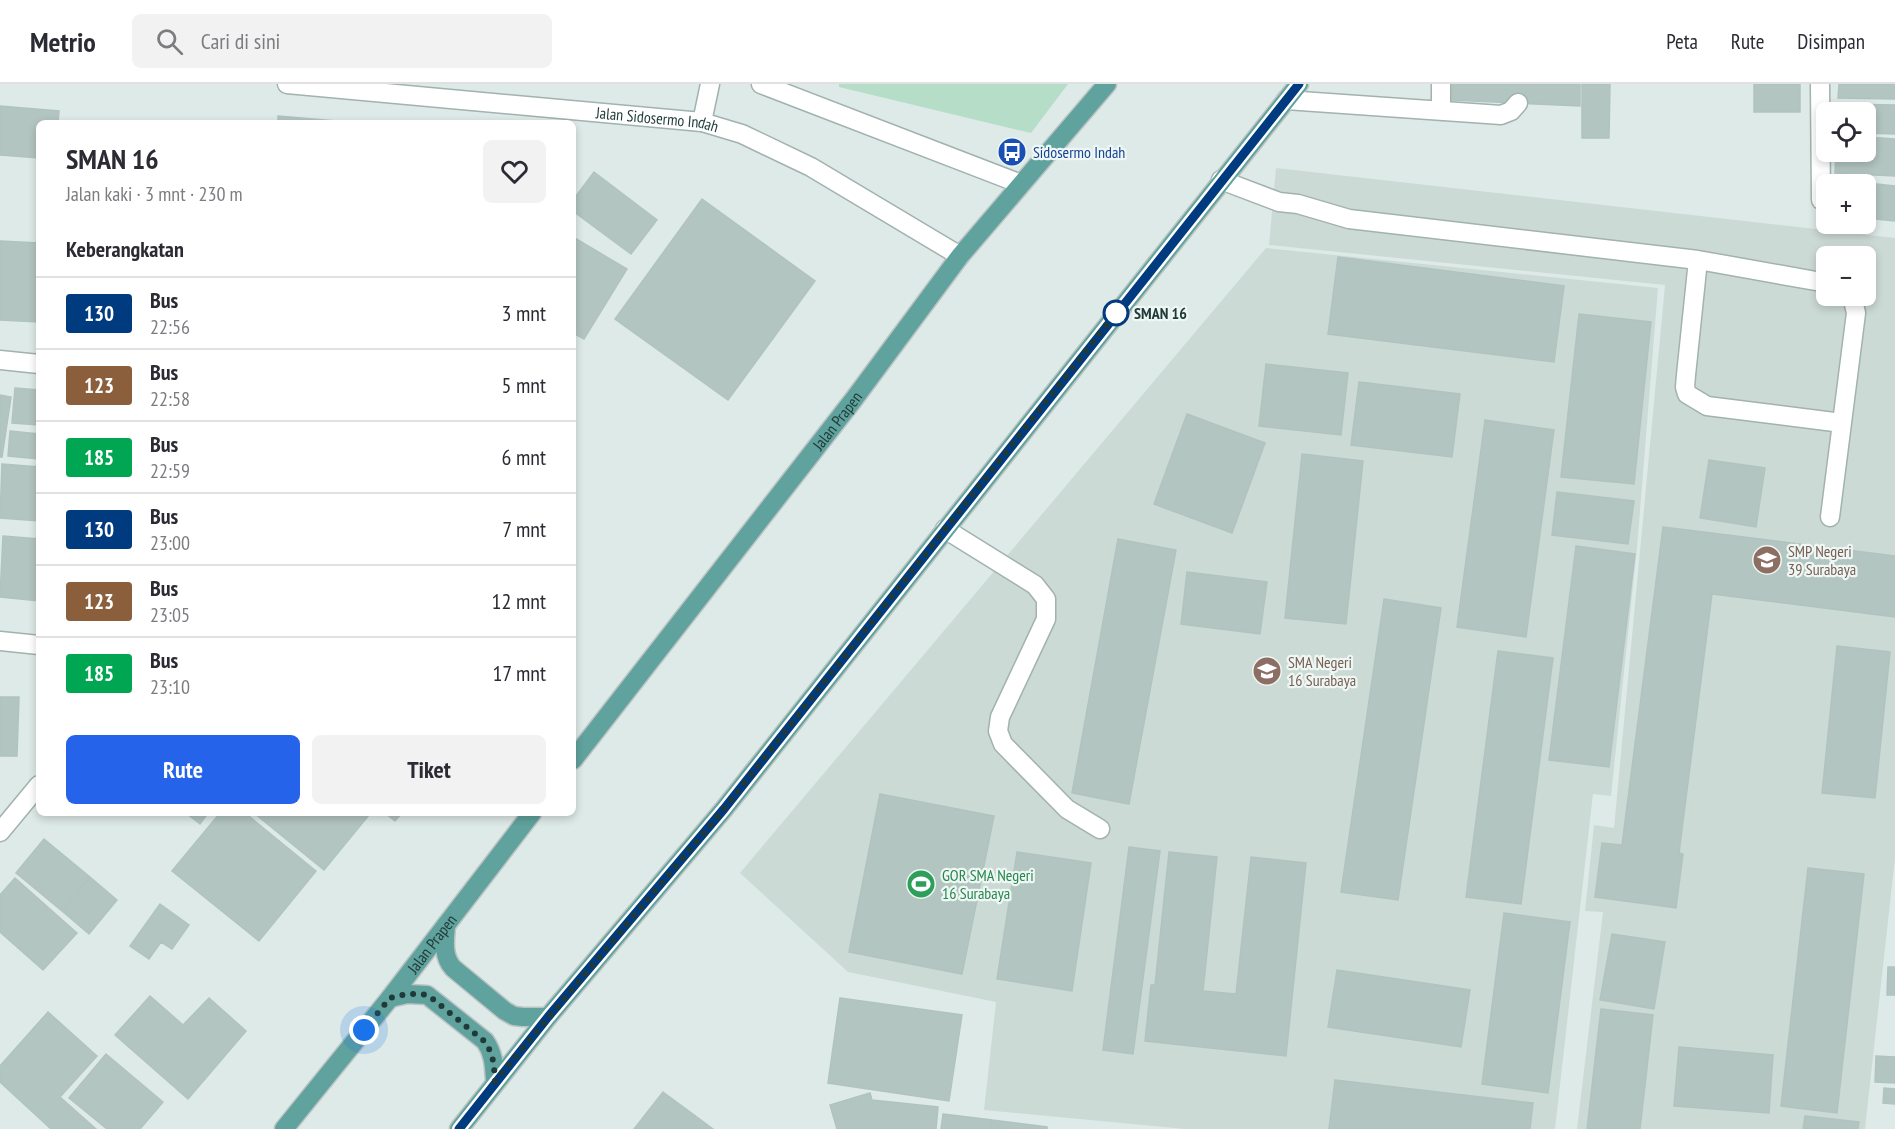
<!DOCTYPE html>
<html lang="id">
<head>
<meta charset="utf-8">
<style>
  :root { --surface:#fff; --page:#f2f2f3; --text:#2b2b33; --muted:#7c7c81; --line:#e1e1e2; --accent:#2563eb }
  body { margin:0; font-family:"PT Sans Narrow",sans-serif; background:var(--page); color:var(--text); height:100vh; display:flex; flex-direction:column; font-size:22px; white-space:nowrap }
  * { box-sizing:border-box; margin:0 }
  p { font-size:20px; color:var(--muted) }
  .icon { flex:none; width:33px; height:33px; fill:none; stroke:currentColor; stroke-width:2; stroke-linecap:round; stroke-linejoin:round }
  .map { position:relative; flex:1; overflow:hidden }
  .panel { position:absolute; left:36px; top:36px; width:540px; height:696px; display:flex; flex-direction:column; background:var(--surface); border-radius:9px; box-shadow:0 3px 9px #0003 }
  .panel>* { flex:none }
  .badge { padding:0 12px; border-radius:4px; font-size:21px; line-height:39px }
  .buttons { position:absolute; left:1816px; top:18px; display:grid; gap:12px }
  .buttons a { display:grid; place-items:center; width:60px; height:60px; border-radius:9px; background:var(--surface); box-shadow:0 3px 9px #0003; font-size:30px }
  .you { position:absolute; width:30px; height:30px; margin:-15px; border:4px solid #fff; border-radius:50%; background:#1a73e8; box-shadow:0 0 0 9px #1a73e833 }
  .map>.badge { position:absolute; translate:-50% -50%; box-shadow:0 0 0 3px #fff }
  h2 { padding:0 30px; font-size:22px; line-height:54px }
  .round { display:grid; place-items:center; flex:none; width:63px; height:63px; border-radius:9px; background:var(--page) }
  .head { display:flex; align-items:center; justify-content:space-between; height:102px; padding:0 30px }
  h1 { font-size:28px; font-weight:700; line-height:45px }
  .cta { display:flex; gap:12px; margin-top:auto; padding:12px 30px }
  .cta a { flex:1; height:69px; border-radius:9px; background:var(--accent); color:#fff; font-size:24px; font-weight:700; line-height:69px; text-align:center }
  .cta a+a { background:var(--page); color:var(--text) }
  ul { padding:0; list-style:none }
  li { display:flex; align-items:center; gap:18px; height:72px; padding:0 30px; border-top:2px solid var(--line) }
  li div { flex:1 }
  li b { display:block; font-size:22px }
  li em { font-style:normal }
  li .badge { min-width:66px; font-weight:700; text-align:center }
  header { display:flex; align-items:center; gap:36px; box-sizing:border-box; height:84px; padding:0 30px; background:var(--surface); border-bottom:2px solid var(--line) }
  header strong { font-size:28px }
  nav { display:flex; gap:33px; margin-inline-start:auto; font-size:21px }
  .search { width:420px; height:54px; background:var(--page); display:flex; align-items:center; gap:15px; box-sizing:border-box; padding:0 21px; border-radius:9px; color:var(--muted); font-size:22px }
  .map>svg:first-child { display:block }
  .built { fill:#ccdad6; fill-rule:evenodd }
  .green { fill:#b5ddc7 }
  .building { fill:#b3c5c1; stroke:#b0c4bf; stroke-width:1.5 }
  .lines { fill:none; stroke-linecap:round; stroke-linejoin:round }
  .lane-casing { stroke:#a1b2af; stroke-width:21 }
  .street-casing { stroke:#a1b2af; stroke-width:21 }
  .primary-casing { stroke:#bcc4c3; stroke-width:21 }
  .lane { stroke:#fff; stroke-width:18 }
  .street { stroke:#fff; stroke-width:18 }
  .primary { stroke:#60a29d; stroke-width:18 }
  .line-casing { stroke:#fff; stroke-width:14 }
  .line { stroke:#003b80; stroke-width:9 }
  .walk { stroke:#1f3a38; stroke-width:6; stroke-dasharray:0 10.8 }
  .stop-dot { fill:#fff; stroke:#003b80; stroke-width:3 }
  .labels { text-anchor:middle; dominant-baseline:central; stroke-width:4.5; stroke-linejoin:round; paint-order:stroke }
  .street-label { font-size:16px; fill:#1f3a38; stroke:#eef7f4 }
  .transit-label { font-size:16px; fill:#164399; stroke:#eef7f4; text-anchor:start }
  .stop-label { font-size:16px; font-weight:bold; fill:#1f3a38; stroke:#eef7f4; text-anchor:start }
  .education-label { font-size:16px; fill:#785e54; stroke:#eef7f4; text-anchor:start }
  .leisure-label { font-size:16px; fill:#27864d; stroke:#eef7f4; text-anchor:start }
</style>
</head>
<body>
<header>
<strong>Metrio</strong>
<div class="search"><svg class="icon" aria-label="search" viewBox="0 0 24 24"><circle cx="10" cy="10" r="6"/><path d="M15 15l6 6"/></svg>Cari di sini</div>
<nav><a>Peta</a><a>Rute</a><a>Disimpan</a></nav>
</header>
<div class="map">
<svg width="1895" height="1045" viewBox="0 0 1895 1045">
  <rect width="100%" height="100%" fill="#deeae7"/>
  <!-- built -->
  <path class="built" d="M1276,84l619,70v620l-30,271h-288l26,-217 -18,-1 9,-86 20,3 51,-543 -396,-40zM1827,172h39v40h-39z
    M1266,164l392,40 -21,260 -26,248 -18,-2 -38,335h-370l-201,-19 12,-108 -148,-30 -108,-99z"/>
  <!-- green -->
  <path class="green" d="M839,0h229l-37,49 -192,-46z"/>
  <!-- building -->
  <path class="building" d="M1452,0h128v22l-128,-6z
    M1582,0h28l-1,54h-27z
    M1754,0h46v28h-46z
    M1839,0h56v15l-57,-1z
    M1841,20l54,1v29l-29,-1v-21h-26z
    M0,22l59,5 -1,12h-19v35l-39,-3z
    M278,32l58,5v2h-58z
    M1866,53l29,2v37l-60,-3 1,-21h30z
    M594,88l63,48 -26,34 -58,-43v-11z
    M1849,97l46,5v35l-29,-3v-34h-18z
    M702,115l113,82 -87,119 -113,-81z
    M573,153l54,32 -43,70 -11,-6z
    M0,157l39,2v79l-39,-2z
    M1338,173l226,29 -10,76 -226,-28z
    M1579,230l72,8 -17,162 -73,-7z
    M1266,280l82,9 -7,62 -82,-9z
    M1359,298l101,12 -8,63 -101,-12z
    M15,304l24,2v35l-27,-2z
    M0,311l11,2 -9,60h-2z
    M1187,330l78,29 -33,90 -78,-29z
    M1485,336l69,10 -28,207 -69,-10z
    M10,347l29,3v25l-31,-3z
    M1302,370l61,7 -17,163 -61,-6z
    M1709,376l56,8 -9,59 -56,-9z
    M2,380l37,3v54l-39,-3z
    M1557,408l77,9 -6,43 -76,-9z
    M1663,443l232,29v61l-183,-23 -33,259 4,1 -7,54 -81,-11 7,-54 20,2z
    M3,452l36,3v62l-39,-4z
    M1118,455l58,11 -47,254 -57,-11z
    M1576,462l59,8 -26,213 -60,-7z
    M1187,488l80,10 -7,52 -79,-10z
    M1384,515l57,9 -43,292 -57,-8z
    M1837,562l53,6 -15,146 -53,-5z
    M1498,567l55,7 -32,246 -55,-7z
    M0,613h19l-2,59h-17z
    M880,710l114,22 -32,158 -113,-22z
    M186,729h22l-8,11z
    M220,729h25l71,58 -57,70 -87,-70z
    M254,729h112l3,2 -45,55z
    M385,729h17l-7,8z
    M44,755l46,38 -28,34 -46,-38z
    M1129,763l31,4 -27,203 -30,-4z
    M1017,768l74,11 -19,128 -75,-12z
    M1169,768l48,5 -14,134 33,3 15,-137 55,6 -20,193 -141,-15 6,-56h4z
    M1808,784l56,6 -27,239 -56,-7z
    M90,793l27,23 -28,34 -27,-23z
    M15,794l62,55 -34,37 -43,-38v-37z
    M160,820l29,21 -17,24 -11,-7 -12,17 -19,-13z
    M1504,829l66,9 -22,171 -66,-9z
    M1612,850l53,8 -11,67 -54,-9z
    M1888,883h7v28h-8z
    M1337,886l133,20 -9,57 -133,-20z
    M150,912l33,29 26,-27 37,33 -58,68 -73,-64z
    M840,914l122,17 -13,86 -121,-18z
    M1601,925l52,6 -13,114h-53z
    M48,928l49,44 -37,41 36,32h-45l-51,-47v-16z
    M1679,963l94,8 -4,58 -95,-7z
    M106,970l57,48 -23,27h-33l-38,-31z
    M1876,972l19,1v26l-20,-1z
    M1335,996l198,23 -3,26h-201z
    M1884,1004l11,1v15l-12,-1z
    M663,1008l50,37h-79z
    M870,1009l2,7 66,7 -2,22h-99l-7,-24z
    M943,1030l49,6 -1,9h-50z
    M1805,1032l54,6 -1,7h-55z
    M992,1036l55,7v2h-56z"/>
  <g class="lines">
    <!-- lane casing -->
    <g class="lane-casing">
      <path id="lane" d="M1820,0l1,116
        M1286,16l215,15 10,-4 7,-8
        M1441,27v-27
        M1221,96l58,22 19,2 51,15 349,41 129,23
        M1698,176l-12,115 -1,12 2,7 20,12 135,17
        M1830,433l26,-204 -4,-17
        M945,445l90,56 11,14v20l-46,98 -2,14 5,13 64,65 33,20"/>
    </g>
    <!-- street casing -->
    <g class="street-casing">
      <g id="street">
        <path id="s1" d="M287,0l415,38 40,12 69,33 149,89"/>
        <path d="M761,0l260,100"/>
        <path d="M702,38l8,-38"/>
        <path d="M0,276l39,4"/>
        <path d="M0,557l39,4"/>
        <path d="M0,748l39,-47"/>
      </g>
    </g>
    <!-- primary casing -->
    <g class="primary-casing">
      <g id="primary">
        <path id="s2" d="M573,676l281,-361 106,-143 147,-172"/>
        <path d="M446,841c-1,14 -4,31 7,43l52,43 9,5 9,1h25"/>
        <path d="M390,914l17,-4 20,1 58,46c9,13 9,25 10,40"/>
        <path id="s3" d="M284,1045l106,-131 142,-185"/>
        <path d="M459,1045l89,-112 176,-208 575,-725"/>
      </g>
    </g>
    <!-- lane -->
    <use href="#lane" class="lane"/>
    <!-- street -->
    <use href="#street" class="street"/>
    <!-- primary -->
    <use href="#primary" class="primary"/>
  </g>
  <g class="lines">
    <!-- line casing -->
    <g class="line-casing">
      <path id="line" d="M459,1045l89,-112 176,-208 575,-725"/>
    </g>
    <!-- line -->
    <use href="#line" class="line"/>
    <!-- walk -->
    <path class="walk" d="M364,946l26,-32 16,-4h11l11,1 56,46c10,13 10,25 11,40l229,-272 395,-500 -3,4"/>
  </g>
  <!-- icons -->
  <defs>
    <g id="bus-disc" transform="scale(1.5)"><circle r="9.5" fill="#1a4fb4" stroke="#eef7f4"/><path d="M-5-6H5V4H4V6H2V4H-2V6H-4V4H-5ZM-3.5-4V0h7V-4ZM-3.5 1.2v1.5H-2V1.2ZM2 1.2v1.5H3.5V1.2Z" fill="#fff"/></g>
    <g id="school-disc" transform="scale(1.5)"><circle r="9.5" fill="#8d6e63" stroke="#eef7f4"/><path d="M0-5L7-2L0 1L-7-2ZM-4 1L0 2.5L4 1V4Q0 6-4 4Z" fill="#fff"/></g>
    <g id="stadium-disc" transform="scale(1.5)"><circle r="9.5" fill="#2e9e5b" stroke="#eef7f4"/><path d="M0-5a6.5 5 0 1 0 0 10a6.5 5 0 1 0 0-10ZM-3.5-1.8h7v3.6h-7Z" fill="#fff"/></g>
  </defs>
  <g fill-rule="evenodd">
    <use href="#bus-disc" x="1012" y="68"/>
    <use href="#school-disc" x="1767" y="476"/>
    <use href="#school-disc" x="1267" y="587"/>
    <use href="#stadium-disc" x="921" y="800"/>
  </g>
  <!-- markers -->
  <circle class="stop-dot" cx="1116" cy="229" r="12"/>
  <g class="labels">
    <!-- street labels -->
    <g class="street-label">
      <text stroke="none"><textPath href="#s1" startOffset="372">Jalan Sidosermo Indah</textPath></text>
      <text stroke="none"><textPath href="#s2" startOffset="430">Jalan Prapen</textPath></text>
      <text stroke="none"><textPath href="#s3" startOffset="237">Jalan Prapen</textPath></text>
    </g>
    <!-- transit labels -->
    <g class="transit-label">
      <text x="1033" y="68">Sidosermo Indah</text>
    </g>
    <!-- stop labels -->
    <g class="stop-label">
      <text x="1134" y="229">SMAN 16</text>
    </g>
    <!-- education labels -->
    <g class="education-label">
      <text x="1788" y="467">SMP Negeri<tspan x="1788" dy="18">39 Surabaya</tspan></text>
      <text x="1288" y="578">SMA Negeri<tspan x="1288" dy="18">16 Surabaya</tspan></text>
    </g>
    <!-- leisure labels -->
    <g class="leisure-label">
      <text x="942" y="791">GOR SMA Negeri<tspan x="942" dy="18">16 Surabaya</tspan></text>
    </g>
  </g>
</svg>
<div class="buttons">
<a><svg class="icon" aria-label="locate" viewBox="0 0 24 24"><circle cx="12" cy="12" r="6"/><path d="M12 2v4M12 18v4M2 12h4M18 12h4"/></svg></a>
<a>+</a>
<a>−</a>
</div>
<div class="you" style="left:364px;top:946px"></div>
<section class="panel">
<div class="head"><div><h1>SMAN 16</h1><p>Jalan kaki · 3 mnt · 230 m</p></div><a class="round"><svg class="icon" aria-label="heart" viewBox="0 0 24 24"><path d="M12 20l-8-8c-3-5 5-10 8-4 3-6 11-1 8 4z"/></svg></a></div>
<h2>Keberangkatan</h2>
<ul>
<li><span class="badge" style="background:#003b80;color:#fff">130</span><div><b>Bus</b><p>22:56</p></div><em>3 mnt</em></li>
<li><span class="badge" style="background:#8b5e3c;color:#fff">123</span><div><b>Bus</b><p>22:58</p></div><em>5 mnt</em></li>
<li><span class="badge" style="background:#00a651;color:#fff">185</span><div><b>Bus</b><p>22:59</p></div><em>6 mnt</em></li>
<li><span class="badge" style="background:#003b80;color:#fff">130</span><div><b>Bus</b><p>23:00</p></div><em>7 mnt</em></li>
<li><span class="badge" style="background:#8b5e3c;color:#fff">123</span><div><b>Bus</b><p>23:05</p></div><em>12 mnt</em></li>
<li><span class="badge" style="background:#00a651;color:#fff">185</span><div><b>Bus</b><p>23:10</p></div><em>17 mnt</em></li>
</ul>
<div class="cta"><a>Rute</a><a>Tiket</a></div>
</section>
</div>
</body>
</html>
